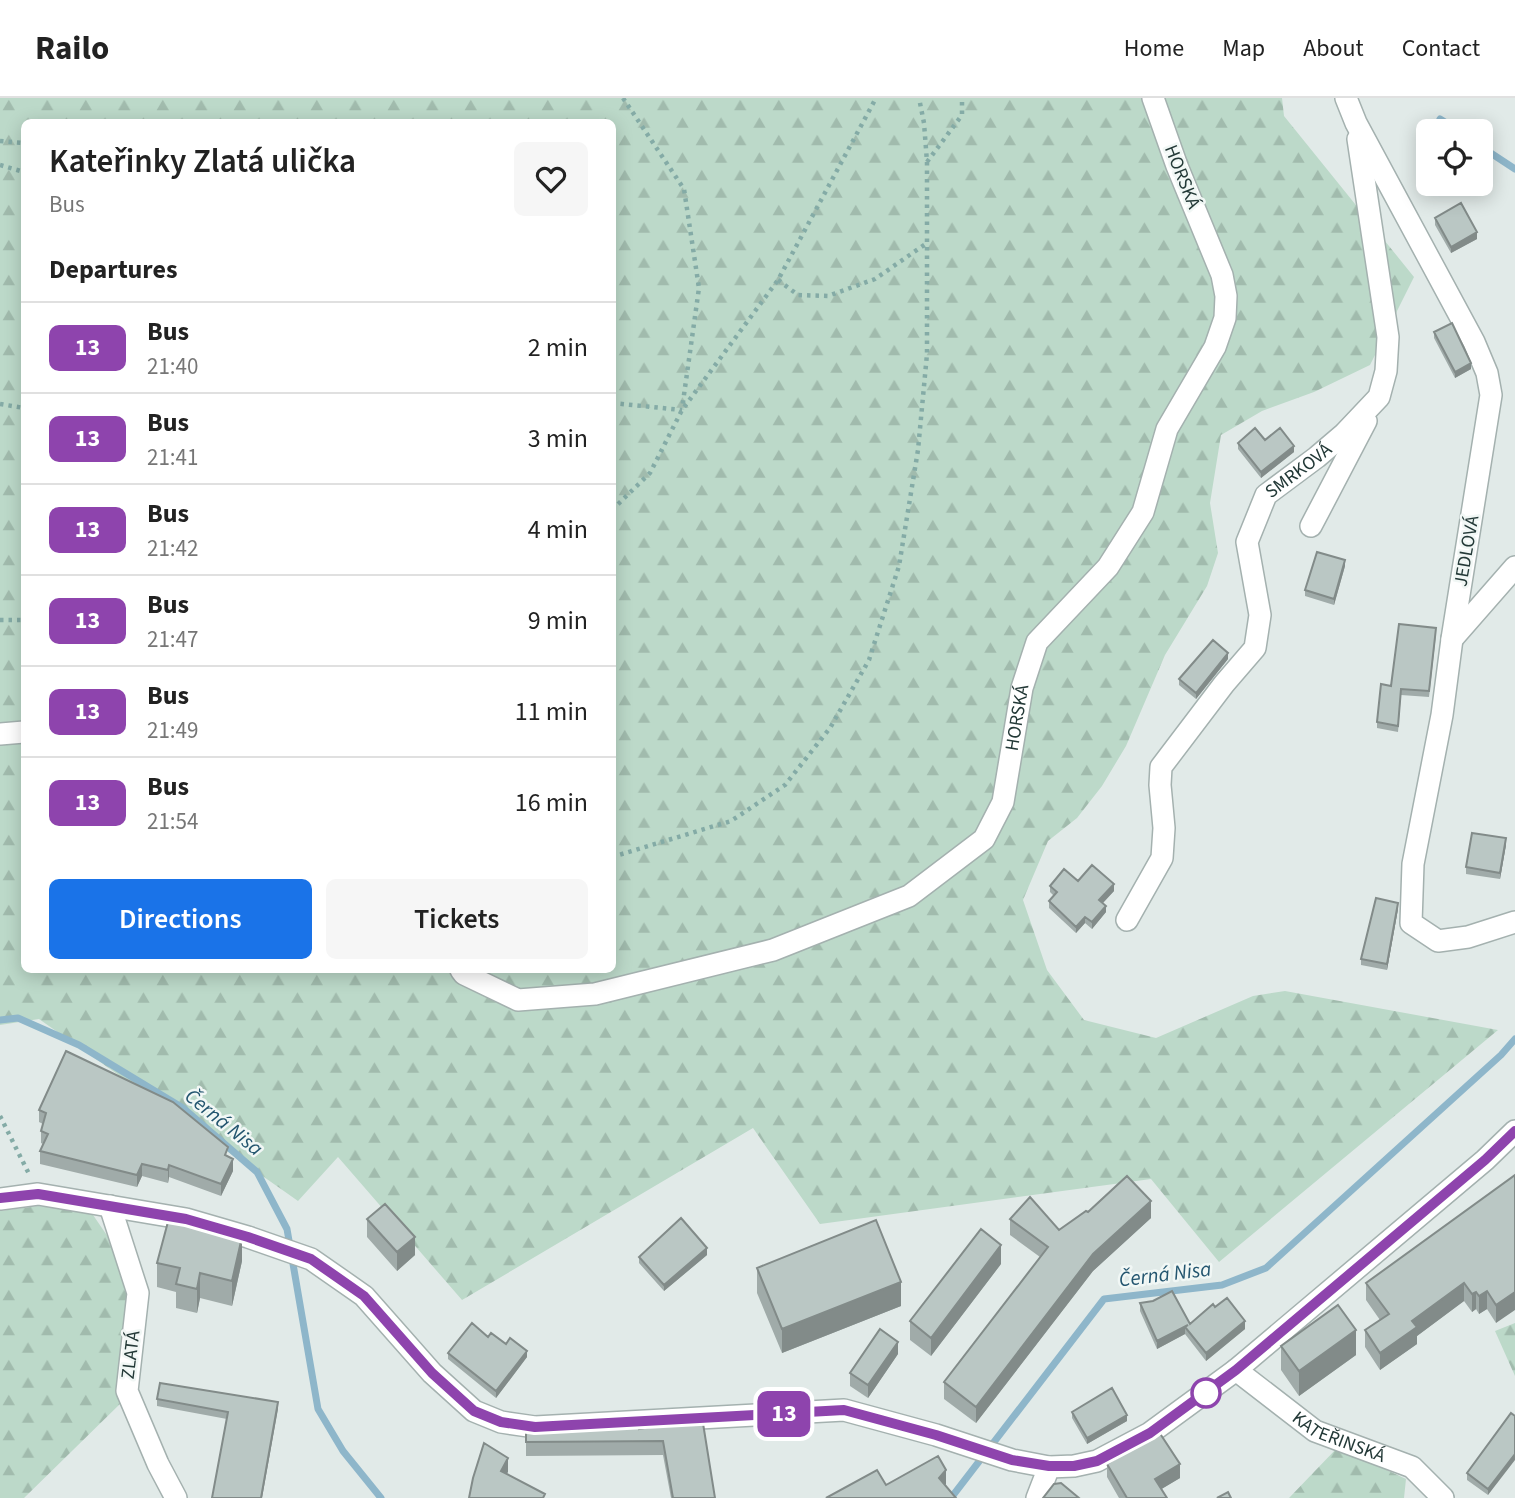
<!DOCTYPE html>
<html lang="en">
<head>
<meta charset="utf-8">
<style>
  :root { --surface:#fff; --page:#f6f6f6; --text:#222; --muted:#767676; --line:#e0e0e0; --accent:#1a73e8 }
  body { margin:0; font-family:"Source Sans 3",sans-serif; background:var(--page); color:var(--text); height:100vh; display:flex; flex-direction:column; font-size:26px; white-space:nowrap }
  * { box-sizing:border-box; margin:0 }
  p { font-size:23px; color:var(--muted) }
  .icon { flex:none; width:38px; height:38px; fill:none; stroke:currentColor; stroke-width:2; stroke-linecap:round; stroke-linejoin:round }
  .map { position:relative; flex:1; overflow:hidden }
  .drawer { position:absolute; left:21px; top:21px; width:595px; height:854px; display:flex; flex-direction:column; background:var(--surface); border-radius:10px; box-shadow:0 4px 18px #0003 }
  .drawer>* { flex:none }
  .badge { padding:0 14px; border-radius:10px; font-size:24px; line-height:46px }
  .buttons { position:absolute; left:1416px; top:21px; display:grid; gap:14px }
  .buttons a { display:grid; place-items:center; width:77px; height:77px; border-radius:10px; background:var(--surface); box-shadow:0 4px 18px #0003; font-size:35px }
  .map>.badge { position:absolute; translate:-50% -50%; box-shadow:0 0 0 4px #fff }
  h2 { padding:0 28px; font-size:26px; line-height:63px }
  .round { display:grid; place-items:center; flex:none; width:74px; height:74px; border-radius:10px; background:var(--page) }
  .overview { display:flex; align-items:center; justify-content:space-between; height:119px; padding:0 28px }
  h1 { font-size:33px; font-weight:600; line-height:52px }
  .action { display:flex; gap:14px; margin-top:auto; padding:14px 28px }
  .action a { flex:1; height:80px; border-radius:10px; background:var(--accent); color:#fff; font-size:28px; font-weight:600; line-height:80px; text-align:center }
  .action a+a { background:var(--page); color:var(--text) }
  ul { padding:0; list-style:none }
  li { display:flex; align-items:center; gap:21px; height:91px; padding:0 28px; border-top:2px solid var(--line) }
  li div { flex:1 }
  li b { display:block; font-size:26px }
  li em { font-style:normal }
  li .badge { min-width:77px; font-weight:700; text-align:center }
  header { display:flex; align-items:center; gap:42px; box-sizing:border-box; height:98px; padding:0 35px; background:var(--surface); border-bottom:2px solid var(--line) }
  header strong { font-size:33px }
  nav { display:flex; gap:38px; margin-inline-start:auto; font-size:24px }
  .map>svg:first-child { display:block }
  .forest { fill:url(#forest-firs); fill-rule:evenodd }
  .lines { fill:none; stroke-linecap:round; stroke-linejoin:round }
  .stream { stroke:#8eb6ca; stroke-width:7 }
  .minor-casing { stroke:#a4b1af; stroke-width:24 }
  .path { stroke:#84aba6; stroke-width:4.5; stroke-dasharray:3.5 5; stroke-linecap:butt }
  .minor { stroke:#fff; stroke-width:21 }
  .wall { fill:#a0aba9 }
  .shaded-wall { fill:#828b89 }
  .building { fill:#bac7c4; stroke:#828b89; stroke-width:2 }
  .line-casing { stroke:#fff; stroke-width:16 }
  .line { stroke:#8e44ad; stroke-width:10 }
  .stop-dot { fill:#fff; stroke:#8e44ad; stroke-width:3.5 }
  .labels { text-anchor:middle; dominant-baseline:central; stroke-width:5; stroke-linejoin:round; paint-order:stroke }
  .street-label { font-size:19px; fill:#233937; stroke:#f1f7f5 }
  .water-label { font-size:21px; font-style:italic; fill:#23556f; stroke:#f1f7f5 }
</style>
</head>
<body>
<header>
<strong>Railo</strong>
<nav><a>Home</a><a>Map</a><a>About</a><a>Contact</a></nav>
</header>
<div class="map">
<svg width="1515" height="1400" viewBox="0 0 1515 1400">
  <defs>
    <pattern id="forest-firs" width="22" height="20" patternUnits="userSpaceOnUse" patternTransform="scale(1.75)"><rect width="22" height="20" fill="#bcd9c9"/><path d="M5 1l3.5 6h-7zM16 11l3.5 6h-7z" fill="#a1bbad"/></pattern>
  </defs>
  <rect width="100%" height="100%" fill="#e1eae8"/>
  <!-- forest -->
  <path class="forest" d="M0,0h1282l2,18 130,161 -44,88 -56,27 -52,19 -41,24 -11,68 8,50 -11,33 -42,69 -39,91 -24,40 -25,32 -29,23 -25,59 24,70 37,50 72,18 97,-42 32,-5 213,39 -279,232 -68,-83 -331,45 -67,-96 -291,172 -124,-143 -40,44 -259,-182 -39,6zM24,24h588v848h-588z
    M38,1108l53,6 28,41 13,41 -10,108 -98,96h-24v-287z
    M1515,1225v53l-20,-45z
    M1338,1349l68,32 -2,19h-115z"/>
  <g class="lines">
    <!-- stream -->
    <path class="stream" d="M1440,21l19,12
      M1480,48l35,23
      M0,922l18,-2 61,27 104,63 74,64 30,57 31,180 25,42 38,47
      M951,1400l153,-199 118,-14 44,-17 235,-213 14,-16"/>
    <!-- minor casing -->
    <g class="minor-casing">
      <g id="minor">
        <path d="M1346,0l10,25 118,219 13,31 4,22 -39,244 -10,76 -29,149 -2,59 27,18 30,-4 47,-15"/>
        <path d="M1311,428l55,-105"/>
        <path d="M1452,541l63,-72"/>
        <path d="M0,636l24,-2"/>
        <path id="s1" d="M1127,822l35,-62 2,-30 -4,-43 1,-18 63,-83 31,-36 5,-33 -13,-73 19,-47 51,-38 27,-23 35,-37 7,-26 2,-34 -30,-198"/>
        <path id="s2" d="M461,872l3,4 54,26 77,-6 178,-44 136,-54 75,-57 19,-37 19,-114 15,-46 71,-75 35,-55 24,-83 48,-82 10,-29 1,-22 -4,-21 -45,-109 -24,-68"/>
        <path d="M0,1101l38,-5 148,25 62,18 63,22 53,37 68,77 42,38 27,11 34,5 309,-17 92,25 76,25 37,7 25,-1 23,-5 53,-28 86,-63 249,-210 30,-29"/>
        <path d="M110,1108l28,87 -11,98 31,73 18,34"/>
        <path id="s3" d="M1236,1272l79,61 97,36 31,31"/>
        <path d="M1037,1400l12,-31"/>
      </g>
    </g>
    <!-- path -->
    <path class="path" d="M623,0l61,91 15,99 -17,121
      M0,43l24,2
      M927,64l35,-47v-17
      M0,67l24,7
      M778,182l20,15 30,1 47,-17 52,-36
      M612,305l70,7
      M0,306l24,4
      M612,412l38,-37 32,-63 96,-130 98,-182
      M0,522h24
      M612,759l119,-36 54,-36 45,-57 39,-68 30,-94 19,-116 9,-96v-192l-3,-39 -5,-25
      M0,1018l29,58"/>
    <!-- minor -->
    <use href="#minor" class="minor"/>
  </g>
  <!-- wall -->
  <path class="wall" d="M1435,120l42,21 -26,14 -16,-28z
    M1434,234l37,37 -16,9 -21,-40z
    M1238,345l56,9 -33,26 -23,-29z
    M1345,468l-11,39 -29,-9v-6z
    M1436,537l-7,62 -28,-2 -3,37 -21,-4v-6l14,-36z
    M1228,561l-32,40 -17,-14v-6z
    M1506,747l-6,34 -34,-5v-7z
    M1078,783l36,10 -11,12 3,9 -14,17 -7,-6 -9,10 -27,-25v-7l5,-5 -4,-4v-6z
    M1398,811l-11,61 -26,-5v-6z
    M39,1012l189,47 5,14 -12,25 -52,-19 -1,6 -26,-7 -5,11 -97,-23v-13l3,-7 -2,-1v-12l2,-7 -4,-2z
    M1515,1077l-19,148 -9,-14 -8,5 -3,-5 -4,3 -8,-11 -47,35v8l-37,26 -15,-23v-17l15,-10 -14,-20v-17z
    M1088,1114l63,6 -58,53 -117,152 -32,-24v-17l96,-125 -30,-22v-16l49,11z
    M367,1121l48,36 -18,16 -30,-34z
    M707,1157l-43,36 -25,-28v-6z
    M242,1163l-10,45 -32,-8 -3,15 -21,-5v-16l-19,-5v-24z
    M1001,1166l-70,92 -21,-16v-19z
    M757,1170l144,38 -119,47 -25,-60z
    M1140,1205l50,21 25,-17 30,22 -39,32 -21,-27 -28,15 -17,-38z
    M488,1239l18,7 21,13 -31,41 -48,-39v-6z
    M1281,1248l75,9 -57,41 -18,-26z
    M898,1256l-30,44 -18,-12v-13z
    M157,1301l121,10 -51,10 -70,-13z
    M1072,1314l55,9 -40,23 -15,-26z
    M1511,1315l-23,82 -21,-15v-7z
    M702,1319l13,81h-44l-8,-43 -137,1v-31l113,4z
    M1107,1366l73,14 -19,11 6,9h-48l-12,-21z"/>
  <!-- shaded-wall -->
  <path class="shaded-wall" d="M1477,134v7l-26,14v-6z
    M1471,265v6l-16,9v-6z
    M1294,348v6l-33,26v-6z
    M1345,462v6l-11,39v-6z
    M1228,555v6l-32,40v-6z
    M1506,740v7l-6,34v-6z
    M1114,786v7l-15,16v-7z
    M1398,805v6l-11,61v-6z
    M1106,808v6l-14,17v-7z
    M1085,819v6l-9,10v-6z
    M233,1061v12l-12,25v-12z
    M142,1066v12l-5,11v-12z
    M169,1067v12l-1,6v-13z
    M1151,1103v17l-58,53 -117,152v-16l117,-153z
    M242,1139v24l-10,45v-25z
    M415,1139v18l-18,16v-19z
    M1001,1147v19l-70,92v-18z
    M707,1150v7l-43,36v-6z
    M200,1175v25l-3,15v-24z
    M901,1184v24l-119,47v-24z
    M1464,1185v18l-47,35v8l-37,26v-17l32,-32z
    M1487,1193v18l-8,5v-18z
    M1476,1194v17l-4,3v-18z
    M1515,1194v18l-19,13v-18z
    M1245,1223v8l-39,32v-8z
    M1188,1227l-3,2v7l-28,15v-8z
    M1356,1232v25l-57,41v-25z
    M898,1244v12l-30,44v-13z
    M527,1253v6l-31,41v-7z
    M278,1304v7l-16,89h-1z
    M1127,1317v6l-40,23v-6z
    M1515,1356v6l-27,35v-6z
    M508,1360v14l-7,13v-14z
    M1180,1366v14l-25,15v-14z
    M946,1372v14l-7,8v-14z"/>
  <!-- building -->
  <path class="building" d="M1461,105l16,29 -26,15 -16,-29z
    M1452,225l19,40 -16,9 -21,-40z
    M1255,330l10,12 15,-12 14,18 -33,26 -23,-29z
    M1317,454l28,8 -11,39 -29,-9z
    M1399,526l37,4 -7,63 -28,-2 -3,37 -21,-4 4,-38 10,2z
    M1213,542l15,13 -32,40 -17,-14z
    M1472,735l34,5 -6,35 -34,-6z
    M1092,767l22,19 -15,16 7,6 -14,16 -7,-5 -9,10 -27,-26 8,-9 -7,-6 14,-17 14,12z
    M1376,800l22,5 -11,61 -26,-5z
    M66,953l107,51 55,45 -3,8 8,4 -12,25 -52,-19 -1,5 -26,-6 -5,11 -97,-24 8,-17 -7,-3 5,-18 -7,-3z
    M1515,1077v117l-19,13 -9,-14 -8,5 -3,-4 -4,2 -8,-11 -52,38 5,6 -37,26 -15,-23 24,-16 -23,-31z
    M1127,1078l24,25 -58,53 -117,153 -32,-25 104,-135 -38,-28 20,-22 29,33 27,-19 2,1z
    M385,1106l30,33 -18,15 -30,-33z
    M169,1120l73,19 -10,44 -32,-8 -3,16 -21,-5 4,-16 -23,-5z
    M681,1120l26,30 -43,37 -25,-28z
    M876,1122l25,62 -119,47 -25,-61z
    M981,1131l20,16 -70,93 -21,-17z
    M1172,1193l18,33 23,-20 2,3 12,-9 18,23 -39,32 -21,-26 3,-2 -31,16 -17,-38 13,-2z
    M1338,1207l18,25 -57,41 -18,-25z
    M472,1225l16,14 3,-4 15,11 4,-6 17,13 -31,40 -48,-38z
    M880,1231l18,13 -30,43 -18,-12z
    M160,1285l118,19 -17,96h-49l16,-86 -71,-13z
    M1112,1290l15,27 -40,23 -15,-26z
    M1511,1315l4,3v38l-27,35 -21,-16z
    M702,1319l13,81h-42l-10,-57 -137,1v-17l112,-2 1,6z
    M1159,1334l21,32 -25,15 12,19h-40l-20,-34z
    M484,1345l24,15 -7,13 44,23 -2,4h-74l4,-20z
    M938,1358l8,14 -7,8 17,20h-130l51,-28 9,15z
    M1061,1385l18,15h-36l11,-14z
    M1228,1394l3,6h-14z"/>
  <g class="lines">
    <!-- line casing -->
    <g class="line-casing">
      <path id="line" d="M0,1100l38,-4 148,25 62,18 63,22 53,37 68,77 42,38 27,11 34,5 309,-17 92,25 76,25 37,6h25l23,-5 53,-28 86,-63 249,-210 30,-29"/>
    </g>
    <!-- line -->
    <use href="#line" class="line"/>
  </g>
  <!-- markers -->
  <circle class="stop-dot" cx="1206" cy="1295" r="14"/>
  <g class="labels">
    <!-- street labels -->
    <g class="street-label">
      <text transform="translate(1182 79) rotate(68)">HORSKÁ</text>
      <text stroke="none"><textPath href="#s1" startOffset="513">SMRKOVÁ</textPath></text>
      <text transform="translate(1467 453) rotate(-80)">JEDLOVÁ</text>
      <text stroke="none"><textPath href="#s2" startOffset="693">HORSKÁ</textPath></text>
      <text transform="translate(131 1257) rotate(-83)">ZLATÁ</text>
      <text stroke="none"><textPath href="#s3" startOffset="124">KATEŘINSKÁ</textPath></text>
    </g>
    <!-- water labels -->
    <g class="water-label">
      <text transform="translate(224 1024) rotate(39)">Černá Nisa</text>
      <text transform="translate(1165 1176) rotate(-7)">Černá Nisa</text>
    </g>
  </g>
</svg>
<div class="buttons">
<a><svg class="icon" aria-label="locate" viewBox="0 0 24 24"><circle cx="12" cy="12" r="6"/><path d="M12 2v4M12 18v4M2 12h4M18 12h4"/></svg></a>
</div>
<b class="badge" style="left:784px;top:1316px;background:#8e44ad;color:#fff">13</b>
<section class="drawer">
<div class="overview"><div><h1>Kateřinky Zlatá ulička</h1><p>Bus</p></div><a class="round"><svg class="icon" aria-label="heart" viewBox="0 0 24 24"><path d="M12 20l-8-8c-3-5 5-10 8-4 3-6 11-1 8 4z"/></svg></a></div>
<h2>Departures</h2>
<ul>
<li><span class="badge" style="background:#8e44ad;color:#fff">13</span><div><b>Bus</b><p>21:40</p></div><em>2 min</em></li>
<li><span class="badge" style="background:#8e44ad;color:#fff">13</span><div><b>Bus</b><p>21:41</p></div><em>3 min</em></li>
<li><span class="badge" style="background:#8e44ad;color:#fff">13</span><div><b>Bus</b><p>21:42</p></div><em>4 min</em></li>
<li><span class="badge" style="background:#8e44ad;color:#fff">13</span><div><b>Bus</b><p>21:47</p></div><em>9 min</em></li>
<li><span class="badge" style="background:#8e44ad;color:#fff">13</span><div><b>Bus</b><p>21:49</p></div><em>11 min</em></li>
<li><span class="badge" style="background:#8e44ad;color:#fff">13</span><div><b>Bus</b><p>21:54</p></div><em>16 min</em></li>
</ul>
<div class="action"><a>Directions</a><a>Tickets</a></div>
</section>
</div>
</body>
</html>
